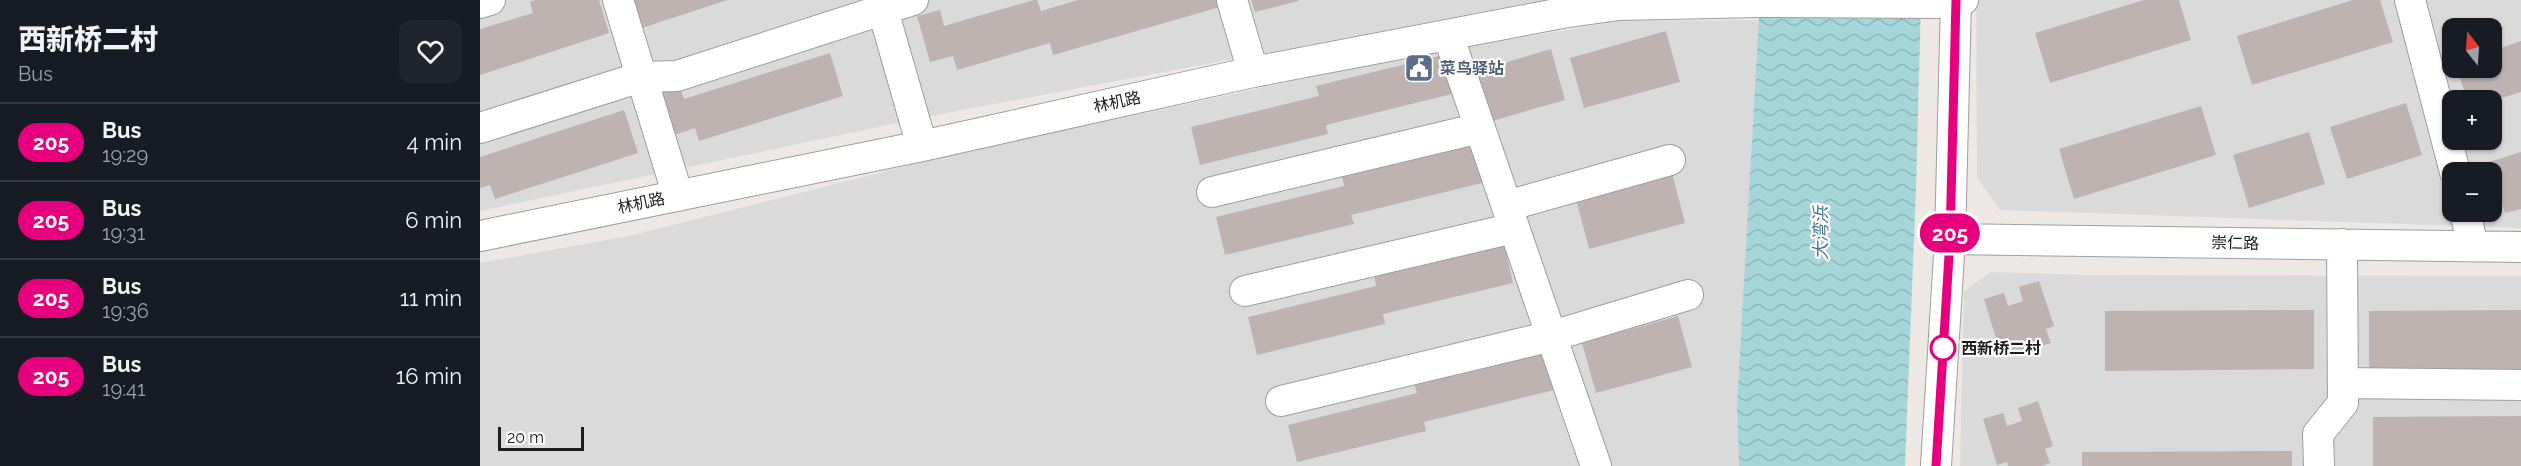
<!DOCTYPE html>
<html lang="en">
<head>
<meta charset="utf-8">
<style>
  :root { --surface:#171b24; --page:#20242c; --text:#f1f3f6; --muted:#9ea1a6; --line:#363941 }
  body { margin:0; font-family:Raleway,"Noto Sans SC",sans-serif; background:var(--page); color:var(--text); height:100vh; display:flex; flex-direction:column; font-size:22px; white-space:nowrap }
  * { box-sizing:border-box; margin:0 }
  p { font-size:20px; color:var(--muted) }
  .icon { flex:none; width:33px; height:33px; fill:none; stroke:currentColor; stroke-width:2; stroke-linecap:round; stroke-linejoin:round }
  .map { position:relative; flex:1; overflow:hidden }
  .panel { display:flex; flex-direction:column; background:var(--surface); width:480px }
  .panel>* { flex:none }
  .badge { padding:0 12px; border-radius:20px; font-size:21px; line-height:39px }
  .needle { width:39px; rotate:343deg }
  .tools { position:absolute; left:1962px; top:18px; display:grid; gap:12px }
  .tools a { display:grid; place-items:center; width:60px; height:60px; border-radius:12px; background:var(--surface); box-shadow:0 2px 4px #0004; font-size:30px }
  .scale { position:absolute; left:18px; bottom:15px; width:86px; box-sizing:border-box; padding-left:6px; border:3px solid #1d1d1d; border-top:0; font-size:16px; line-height:21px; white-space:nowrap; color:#1d1d1d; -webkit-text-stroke:4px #fff; paint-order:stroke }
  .map>.badge { position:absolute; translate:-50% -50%; box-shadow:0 0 0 3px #fff }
  .round { display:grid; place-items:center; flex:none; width:63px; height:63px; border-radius:12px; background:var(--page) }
  .summary { display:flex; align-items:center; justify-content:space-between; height:102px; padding:0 18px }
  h1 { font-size:28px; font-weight:800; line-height:45px }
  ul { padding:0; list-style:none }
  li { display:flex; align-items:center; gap:18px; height:78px; padding:0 18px; border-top:2px solid var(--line) }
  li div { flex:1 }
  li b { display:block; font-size:22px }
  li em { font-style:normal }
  li .badge { min-width:66px; font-weight:700; text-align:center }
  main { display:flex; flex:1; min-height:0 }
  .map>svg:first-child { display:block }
  .residential { fill:#dbdada; fill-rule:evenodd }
  .water { fill:url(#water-waves) }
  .building { fill:#beb3b0 }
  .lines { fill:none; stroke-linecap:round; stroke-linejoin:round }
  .minor-casing { stroke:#9e9e9e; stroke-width:32 }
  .minor { stroke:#fff; stroke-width:30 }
  .line-casing { stroke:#fff; stroke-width:14 }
  .line { stroke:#e6007e; stroke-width:9 }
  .stop-dot { fill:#fff; stroke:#e6007e; stroke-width:3 }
  .labels { text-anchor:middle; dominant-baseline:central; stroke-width:4.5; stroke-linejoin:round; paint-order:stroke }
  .service-label { font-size:16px; font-weight:bold; fill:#4e5e75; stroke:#fff; text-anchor:start }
  .street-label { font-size:16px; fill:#1d1d1d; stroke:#fff }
  .stop-label { font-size:16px; font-weight:bold; fill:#1d1d1d; stroke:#fff; text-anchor:start }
  .water-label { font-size:18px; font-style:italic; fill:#467890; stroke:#fff }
</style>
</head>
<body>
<main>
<section class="panel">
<div class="summary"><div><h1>西新桥二村</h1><p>Bus</p></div><a class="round"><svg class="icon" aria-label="heart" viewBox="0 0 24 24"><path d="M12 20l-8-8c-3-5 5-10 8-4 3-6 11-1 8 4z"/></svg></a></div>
<ul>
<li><span class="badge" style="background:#e6007e;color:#fff">205</span><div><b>Bus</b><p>19:29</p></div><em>4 min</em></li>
<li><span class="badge" style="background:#e6007e;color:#fff">205</span><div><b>Bus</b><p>19:31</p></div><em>6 min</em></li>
<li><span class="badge" style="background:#e6007e;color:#fff">205</span><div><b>Bus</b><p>19:36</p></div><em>11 min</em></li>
<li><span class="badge" style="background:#e6007e;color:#fff">205</span><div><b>Bus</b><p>19:41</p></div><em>16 min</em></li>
</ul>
</section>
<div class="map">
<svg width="2041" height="466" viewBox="0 0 2041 466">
  <defs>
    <pattern id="water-waves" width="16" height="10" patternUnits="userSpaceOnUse" patternTransform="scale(1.5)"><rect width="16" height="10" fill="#a6d6d9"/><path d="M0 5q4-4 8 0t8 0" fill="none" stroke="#8eb7ba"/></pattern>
  </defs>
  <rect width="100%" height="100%" fill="#ede8e3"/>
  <!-- residential -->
  <path class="residential" d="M0,0h1065l-614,116 -451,95z
    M1496,0h545v228l-521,-18 -23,-33zM1972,28h40v40h-40zM1972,100h40v40h-40zM1972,172h40v40h-40z
    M1280,20l-23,385 2,61h-1259v-203l149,-27 301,-76 468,-102 223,-37z
    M1511,272l96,3 434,1v190h-561l4,-175z"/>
  <!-- water -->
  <path class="water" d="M1280,0h161l-5,188 -11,278h-166l-2,-61z"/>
  <!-- building -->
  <path class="building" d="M55,0h64l10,33 -129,42v-46l53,-16 -3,-11z
    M150,0h97l-88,29z
    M554,0h3l4,11 37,-11h140l2,7 -167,48 -3,-12 -93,27 -4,-14 -23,6 -13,-46 23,-6 4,16z
    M771,0h47v1l-43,11z
    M1664,0h35l12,40 -141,43 -15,-50z
    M1873,0h27l13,42 -141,43 -15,-49z
    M1186,31l14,51 -96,26 -14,-50z
    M2041,41v51l-29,9 -25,-1 -10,-32h35v-17z
    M1071,49l14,51 -76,22 -15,-50z
    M350,53l13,43 -144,45 -4,-13 -24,8 -15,-46 23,-7 5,16z
    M967,54l9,39 -130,32 2,9 -128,31 -9,-38 128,-31 -3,-10z
    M1926,103l16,52 -75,24 -17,-52z
    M1721,106l15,49 -142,44 -15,-50z
    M144,110l14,43 -143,46 -5,-14 -10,3v-31z
    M1829,132l16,52 -76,24 -16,-53z
    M992,144l10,39 -131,32 3,9 -129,31 -9,-38 128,-31 -2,-10z
    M2041,152v57l-16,4 -16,-51z
    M1192,173l13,50 -96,26 -13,-50z
    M1024,244l9,39 -130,31 2,10 -128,31 -9,-38 128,-31 -2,-10z
    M1559,281l15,45 -8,3 5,14 -39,12 -4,-13 -10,3 -14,-46 20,-6 4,13 15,-5 -4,-14z
    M1834,310v59l-209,2v-60z
    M2041,310v59l-152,1v-59z
    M1198,316l14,51 -96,26 -14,-50z
    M1065,352l9,38 -130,32 2,9 -129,31 -9,-37 129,-32 -3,-9z
    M1558,401l15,45 -8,3 5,14 -9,3h-33l-1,-4 -10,3 -14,-46 20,-6 4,13 15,-5 -4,-13z
    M2041,416v50h-148v-49z
    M1812,451v15h-210v-14z"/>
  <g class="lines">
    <!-- minor casing -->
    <g class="minor-casing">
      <path id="minor" d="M138,0l60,196
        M400,0l42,146
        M752,0l21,72
        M1930,0l45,172
        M0,3l10,-3
        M968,35l148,431
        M0,128l161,-51 36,-1 236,-76
        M732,192l268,-64
        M1027,206l163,-46
        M1985,212l8,34
        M0,236l442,-90 331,-74 309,-59 57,-8 139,-3 178,1 27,-3
        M1470,239l571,8
        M765,291l269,-63
        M1863,383l178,2
        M801,401l271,-65 136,-41
        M1456,466l14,-227 6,-239
        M1839,466l-1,-32 25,-31 -1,-159"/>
    </g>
    <!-- minor -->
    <use href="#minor" class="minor"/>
  </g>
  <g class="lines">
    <!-- line casing -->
    <g class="line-casing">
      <path id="line" d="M1456,466l14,-227 6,-239"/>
    </g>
    <!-- line -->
    <use href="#line" class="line"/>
  </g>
  <!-- icons -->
  <defs>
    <g id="civic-square" transform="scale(1.5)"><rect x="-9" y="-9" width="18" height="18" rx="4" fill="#5c6f8a" stroke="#fff"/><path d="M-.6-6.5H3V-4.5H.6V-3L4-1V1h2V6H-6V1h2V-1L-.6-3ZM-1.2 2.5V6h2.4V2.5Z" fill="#fff"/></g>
  </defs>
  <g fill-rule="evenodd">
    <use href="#civic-square" x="939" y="68"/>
  </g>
  <!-- markers -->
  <circle class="stop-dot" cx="1463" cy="348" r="12"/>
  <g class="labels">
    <!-- service labels -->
    <g class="service-label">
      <text x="960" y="68">菜鸟驿站</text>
    </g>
    <!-- street labels -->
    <g class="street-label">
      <text transform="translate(637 102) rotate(-12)">林机路</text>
      <text transform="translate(161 203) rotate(-12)">林机路</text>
      <text transform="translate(1755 243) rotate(1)">崇仁路</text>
    </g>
    <!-- stop labels -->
    <g class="stop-label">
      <text x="1481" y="348">西新桥二村</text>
    </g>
    <!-- water labels -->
    <g class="water-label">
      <text transform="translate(1340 233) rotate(-90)">大湾浜</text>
    </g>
  </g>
</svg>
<div class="tools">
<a><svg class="needle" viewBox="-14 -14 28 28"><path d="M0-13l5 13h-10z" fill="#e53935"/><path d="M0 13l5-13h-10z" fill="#9ea1a6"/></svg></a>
<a>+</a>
<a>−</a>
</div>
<div class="scale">20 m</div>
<b class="badge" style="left:1470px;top:233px;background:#e6007e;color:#fff">205</b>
</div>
</main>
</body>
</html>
